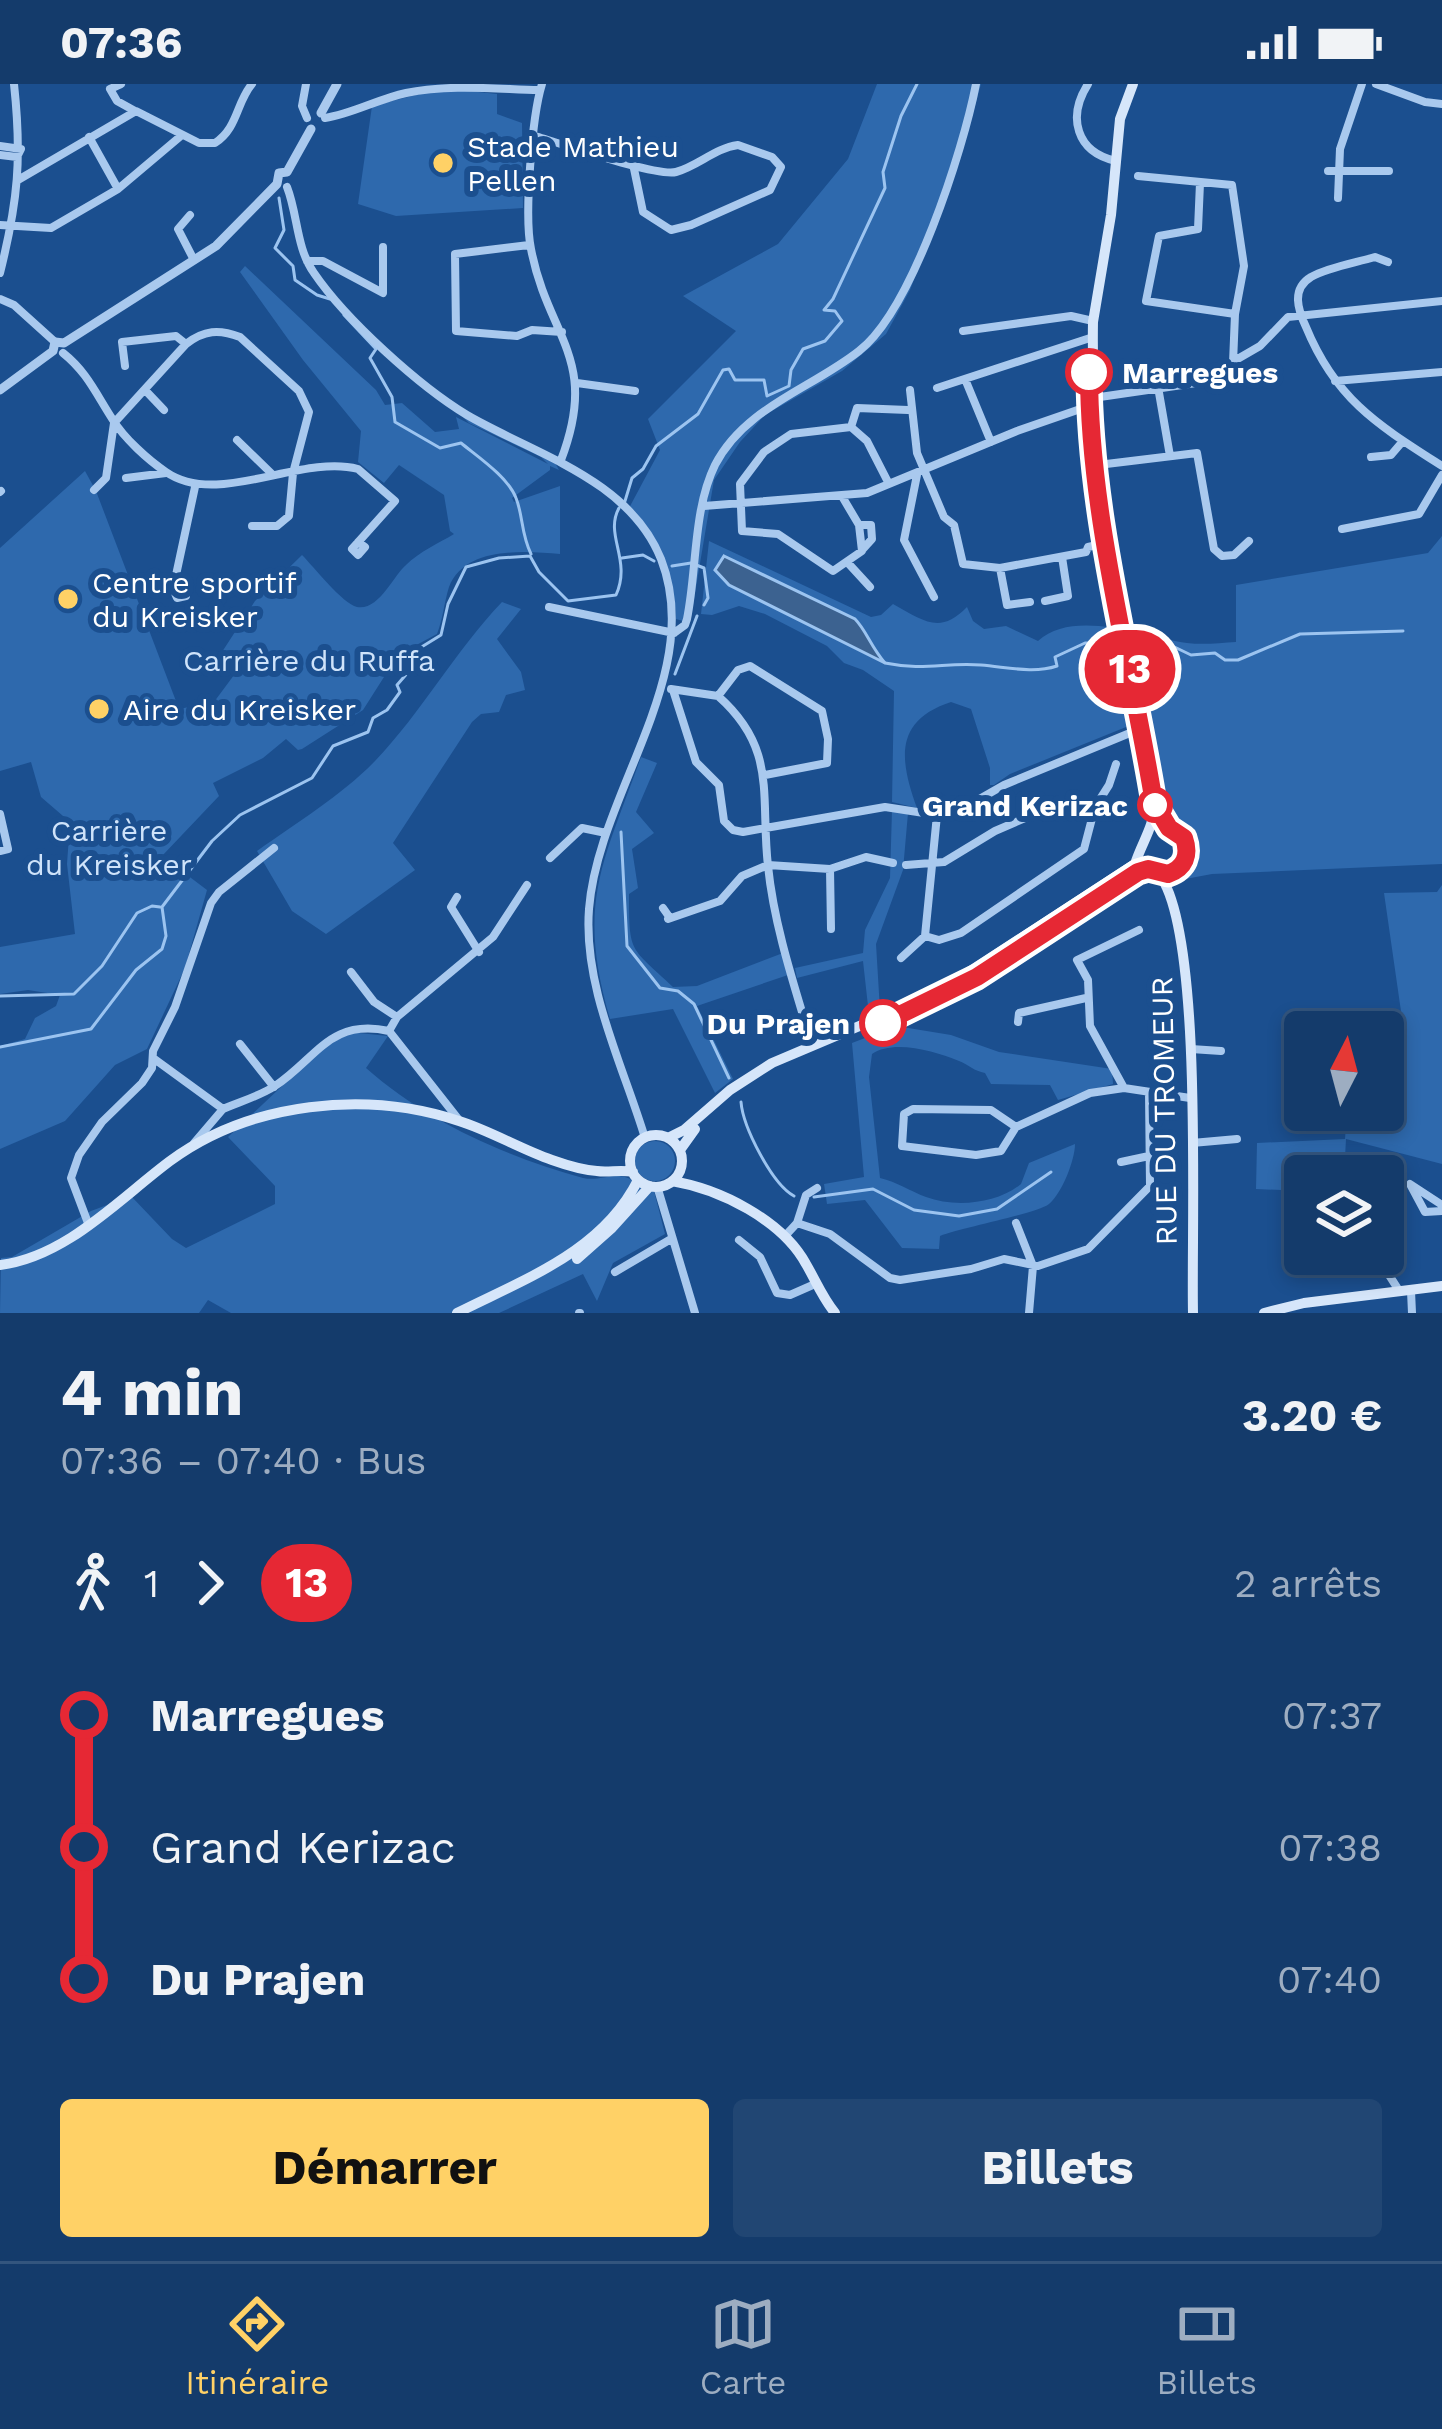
<!DOCTYPE html>
<html lang="fr">
<head>
<meta charset="utf-8">
<style>
  :root { --surface:#143b6b; --page:#214673; --text:#f1f3f6; --muted:#9dadc1; --line:#33557e; --accent:#ffd166 }
  body { margin:0; font-family:"Work Sans",sans-serif; background:var(--page); color:var(--text); height:100vh; display:flex; flex-direction:column; font-size:45px; white-space:nowrap }
  * { box-sizing:border-box; margin:0 }
  p { font-size:39px; color:var(--muted) }
  .icon { flex:none; width:66px; height:66px; fill:none; stroke:currentColor; stroke-width:2; stroke-linecap:round; stroke-linejoin:round }
  .map { position:relative; height:1229px; overflow:hidden }
  .panel { display:flex; flex-direction:column; background:var(--surface); flex:1 }
  .panel>* { flex:none }
  .badge { padding:0 24px; border-radius:39px; font-size:42px; line-height:78px }
  .needle { width:78px; rotate:6deg }
  .fabs { position:absolute; left:1284px; top:927px; display:grid; gap:24px }
  .fabs a { display:grid; place-items:center; width:120px; height:120px; border-radius:12px; background:var(--surface); box-shadow:0 6px 18px #0003,0 0 0 3px var(--line); font-size:60px }
  .map>.badge { position:absolute; translate:-50% -50%; box-shadow:0 0 0 6px #fff }
  .legs { display:flex; align-items:center; gap:18px; height:132px; padding:0 60px; font-size:39px }
  .legs p { margin-inline-start:auto }
  .headline { display:flex; align-items:center; justify-content:space-between; height:204px; padding:0 60px }
  h1 { font-size:66px; font-weight:700; line-height:90px }
  .cta { display:flex; gap:24px; margin-top:auto; padding:24px 60px }
  .cta a { flex:1; height:138px; border-radius:12px; background:var(--accent); color:#111; font-size:48px; font-weight:700; line-height:138px; text-align:center }
  .cta a+a { background:var(--page); color:var(--text) }
  ul { padding:0 60px; list-style:none }
  li { display:flex; align-items:center; gap:42px; height:132px; font-size:45px }
  li i { display:grid; place-items:center; width:18px; height:100%; margin:0 15px; background:currentColor }
  li i::after { content:''; width:30px; height:30px; margin:-15px; border:9px solid; border-radius:50%; background:var(--surface) }
  li p { margin-inline-start:auto }
  li:first-child i { background:linear-gradient(#0000 50%,currentColor 0) }
  li:last-child i { background:linear-gradient(currentColor 50%,#0000 0) }
  .status { display:flex; justify-content:space-between; align-items:center; height:84px; padding:0 60px; background:var(--surface); direction:ltr }
  .status svg { height:33px; fill:currentColor }
  .tab-bar { display:flex; justify-content:space-around; align-items:center; height:168px; border-top:3px solid var(--line); background:var(--surface); font-size:33px; color:var(--muted) }
  .tab-bar a { display:grid; justify-items:center; gap:6px }
  .tab-bar .on { color:var(--accent) }
  .map>svg:first-child { display:block }
  .green { fill:#2e69ad }
  .water { fill:#3c6290; stroke:#9cc4f0; stroke-width:3 }
  .lines { fill:none; stroke-linecap:round; stroke-linejoin:round }
  .stream { stroke:#9cc4f0; stroke-width:3 }
  .minor { stroke:#a9c9ee; stroke-width:8 }
  .tertiary { stroke:#a9c9ee; stroke-width:9 }
  .secondary { stroke:#d6e6fa; stroke-width:10 }
  .line-1-casing { stroke:#fff; stroke-width:27 }
  .line-1 { stroke:#e62834; stroke-width:18 }
  .poi-dot { fill:#ffd166; stroke:#1b4f8f; stroke-width:4.5 }
  .stop-1-dot { fill:#fff; stroke:#e62834; stroke-width:6 }
  .labels { text-anchor:middle; dominant-baseline:central; stroke-width:12; stroke-linejoin:round; paint-order:stroke }
  .poi-label { font-size:30px; fill:#fff; stroke:#1b4f8f; text-anchor:start }
  .stop-label { font-size:30px; font-weight:bold; fill:#fff; stroke:#1b4f8f; text-anchor:end }
  .park-label { font-size:30px; fill:#cfe3fa; stroke:#1b4f8f }
  .street-label { font-size:30px; fill:#fff; stroke:#1b4f8f }
</style>
</head>
<body>
<div class="status"><b>07:36</b><svg viewBox="0 0 49 12"><path d="M0 12V9h3v3zM5 12V6h3v6zM10 12V3h3v9zM15 12V0h3v12zM26 1h20v11H26zM47 4h2v5h-2z"/></svg></div>
<div class="map">
<svg width="1442" height="1229" viewBox="0 0 1442 1229">
  <rect width="100%" height="100%" fill="#1b4f8f"/>
  <!-- green -->
  <path class="green" d="M877,0h104l-21,76 -50,130 -24,44 -44,37 -77,44 -25,27 -26,38 -24,143 -14,-4c-3,-50 -13,-73 -48,-109l32,-60 -12,-31 88,-88 -53,-35 95,-52 70,-85z
    M460,6l37,4v20l25,9 1,85 -127,8 -38,-12 14,-98 52,-13z
    M245,182l131,124 9,15 17,-2 33,29 24,-3 -3,-12 92,47 -7,-7 -72,-34 -10,-10 95,48 5,9 -9,-4v4l-38,28 2,4 46,-16v68c-36,-3 -95,-8 -111,33 -5,16 -6,32 -12,47l-30,16 -16,16 -28,44 -61,39 -4,1 -12,-11 -23,19 -50,25 6,13 -57,60 45,34 -22,78 -38,81 -32,16 -50,56 -65,28v-103l25,-7 10,-21 21,-12 4,-11 -32,-5 -28,4v-47l75,-13 -8,-70 3,-42 -29,-25 -10,-35 -31,9v-223l85,-77 11,20 83,218 35,-7 23,-31 -15,-19 33,-51 47,-46c11,11 41,49 55,52 22,4 36,-31 49,-42 13,-13 33,-22 48,-31l-4,-3 -6,-36 -45,-30 -15,18 -26,-21 3,-31 -58,-71 -63,-88z
    M1442,452v328l-230,10 -32,6 17,-25c-4,-28 -22,-45 -50,-51l-16,-79 -121,49 -16,11h-4v-17l-19,-59 -20,-7c-58,19 -51,59 -34,106l-25,-6 2,-111 -31,-21 -19,-7 -17,-17 -62,-32 -26,-8 -27,9 -11,-1 8,-73 162,76 10,-2 12,-11c31,17 47,31 74,3l6,14 11,8 22,-3 32,15c36,-33 107,-4 149,2 16,2 33,0 49,-1v-57l192,-32z
    M502,518l19,7 -24,30 24,33 4,18 -19,5 -7,17 -18,2 -9,8 -79,121 22,27 -89,64 -34,-23 -35,-60c39,-28 84,-55 118,-90 47,-49 80,-110 127,-159z
    M641,673l16,6 -21,49 18,21 -22,16 6,39 -9,6c0,61 1,52 44,93l24,-1 86,-33 5,22 -91,31 36,73 -18,14 -42,-84 -63,10c-34,-117 -7,-155 31,-262z
    M892,726l16,3 -5,57 -27,74 4,66 -11,5 -6,-54 -66,17 -2,-10 68,-15 2,-23 25,-52z
    M1442,801v279l-96,-25 -2,37h-39v15l-49,-2 1,-46 88,-4 2,-29h36v-56l24,-1 -23,-160 53,-1z
    M896,942l55,9 48,17 113,17 1,15 -55,16 -8,-15 -59,-1 -6,-11c-11,-2 -16,-8 -26,-12 -24,-10 -66,-22 -87,-7l-3,23 11,101c17,4 30,13 46,19 29,11 71,7 95,-13l8,-21 46,-19c0,16 -13,49 -26,60 -13,10 -86,23 -109,32l-1,13 -37,-1 -37,-48 -38,4 -3,-20 40,-7 -12,-134z
    M349,948l39,4 -22,32c61,54 139,88 217,110 14,3 23,-3 37,-2 11,1 24,11 34,15l11,43 -52,29 -16,38 -14,-27 -84,39h-268l-23,-13 -9,13h-199l1,-55 11,-1 79,-46 40,-15 41,43 14,9 89,-44v-18l-47,-49 88,-83z
    M635 1077a20 20 0 1 1 40 0a20 20 0 1 1-40 0Z"/>
  <!-- water -->
  <path class="water" d="M724,472l131,63c11,11 16,28 30,44l-156,-78 -14,-15z"/>
  <g class="lines">
    <!-- stream -->
    <path class="stream" d="M279,114l5,32 -9,18 18,18 2,14 22,15 13,4
      M344,231l32,34 -6,9 22,39 3,25 45,26 21,-5c17,14 47,34 55,55 7,17 5,36 15,56
      M625,417l7,-23 11,-9 13,-23 42,-32 25,-44 6,-1 6,11h29l3,16 22,-10 2,-16 12,-21 22,-8 17,-20 -7,-10 -11,-1 9,-11 52,-111 -2,-16 18,-56 16,-32
      M622,474l21,-3 11,6
      M672,482l19,-3 13,5 4,30 -4,7
      M1136,560l24,-4 31,15 24,-2 10,7h13l62,-26 103,-3
      M885,579c39,8 61,-1 96,2 26,2 52,9 76,1l-2,-9 30,-14h31
      M675,590l22,-58
      M621,748l6,114 33,42 18,3 16,13 35,74
      M0,912l74,-2 28,-28 35,-53 15,-7 8,1
      M0,963l91,-18 45,-59 26,-21 4,-13 -4,-29 50,-66 28,-26 72,-37 21,-32 35,-14 5,-14 14,-8 13,-18 -3,-7 13,-15 -8,-11 39,-24 7,-31 18,-37 33,-9 31,-2 9,16 29,29 48,-6c16,-35 -12,-60 3,-87
      M741,1018c2,25 31,82 53,94
      M814,1113l59,-8 41,21 45,6 38,-7 54,-37"/>
    <!-- minor -->
    <path class="minor" d="M121,0l-11,5 7,12 18,10
      M306,0l-4,22 5,12
      M542,0c-10,32 -18,132 -11,165 17,89 69,109 30,211
      M1088,0c-21,33 -12,68 28,77
      M1376,0l49,18 17,2
      M325,34c27,-4 53,-19 81,-25 44,-9 89,-4 133,-3
      M535,52c25,7 121,41 141,36 22,-6 39,-24 62,-27l34,12 9,10 -11,23 -79,35 -20,5 -28,-18 -10,-48
      M89,53l29,52
      M0,62l21,3 -4,8 -17,-2
      M1328,87h61
      M1138,92l94,9 12,81 -9,48
      M18,96l118,-69 63,32h16c23,-15 21,-40 37,-59
      M1200,99l-2,46 -39,7 -13,65 89,13 -2,49
      M287,103c11,28 9,61 27,86 32,47 105,113 153,142 67,39 162,64 194,144 45,115 -63,234 -72,350 -6,78 34,156 56,229
      M1338,114l2,-49 22,-65
      M190,131l-12,14 16,31
      M0,141l51,3 67,-39 64,-54
      M529,161l-74,9 1,77 61,5 15,-6 30,2
      M307,177h16l60,32v-46
      M1388,178l-13,-5c-20,6 -46,10 -64,20 -20,12 -13,33 -5,50 30,73 72,98 136,139
      M0,189c18,-72 22,-115 14,-189
      M0,215l14,6 41,37
      M963,247l108,-15 22,5
      M63,269c24,19 33,41 50,67 11,18 35,40 53,52 52,36 134,-18 192,-3l37,32 -43,48 6,6 7,-8 -7,-5
      M125,282l-3,-24 54,-6 10,8
      M965,295l26,63
      M1335,297l107,-9
      M577,299l58,8
      M1158,303l12,69
      M937,304l153,-50
      M145,306l19,20
      M910,306l7,63 27,64 10,8 9,39 37,4 86,-16 2,-5 18,-4
      M851,343l6,-19 51,2
      M237,356l35,34
      M1371,373l20,-2 12,-14
      M1098,381l99,-12 17,96 8,7 12,-1 15,-14
      M917,391l-13,65 30,57
      M126,394l40,-5
      M94,406l12,-12 8,-55 72,-79c18,-14 33,-15 54,-7l59,54 10,21 -16,61 -4,43 -12,10h-25
      M0,408l1,-1
      M843,414l16,27 3,26 -29,20 -55,-37 -36,-3 -2,-47 24,-32 27,-18 60,-7 16,14 22,43
      M704,422l163,-13 150,-62 72,-25 4,-8 103,-15 64,-37 28,-29 154,-16
      M859,441h12l1,14 -10,11
      M1342,445l77,-15 23,-39
      M848,479l22,24
      M1000,484l7,37 23,-3
      M177,497l9,8v7l-9,2 -4,-9 22,-102
      M1045,517l23,-5 -6,-39
      M549,523l125,26
      M674,549l11,-8 2,-6c10,-49 6,-109 28,-154 30,-58 96,-76 144,-114 53,-41 104,-200 117,-267
      M671,605l47,7c60,53 42,100 50,170 6,60 27,122 44,179
      M673,606l23,72 23,23 5,36 9,9 10,2 142,-25 52,8 18,-2 49,-28 138,-57
      M718,612l20,-26 12,-4 72,45 6,28 -1,24 -62,12
      M1095,723l14,-22 7,-21
      M0,730l8,35 -8,2
      M550,774l32,-30 24,5
      M906,781l38,-3 51,-31 44,-19 56,-5 -11,42 -123,84 -22,7 -14,-4
      M830,785l1,60
      M457,813l-6,10 28,45
      M663,824l7,10
      M668,835l52,-18 22,-25 26,-11 62,4 36,-12 27,6
      M901,874l24,-22 12,-121
      M351,888l23,30 23,15
      M1018,938l1,-9 67,-15
      M389,947l8,-14 96,-80 34,-52
      M240,960l34,43
      M1191,965l30,2
      M153,974l70,51 -29,34
      M1124,1004l-34,-62 -2,-46 -11,-20 62,-30
      M223,1025c16,-7 37,-13 52,-23 42,-28 55,-68 114,-55l70,89
      M1016,1043l-25,-17 -78,-1 -9,5 -2,32 74,9 25,-4 15,-24 74,-34 34,-5 66,10
      M1192,1059l45,-4
      M1121,1078l28,-6
      M657,1102l38,127
      M1442,1121l-32,-21 15,28 17,-1
      M1288,1135l17,-3
      M88,1139l-17,-45 8,-23 23,-33 40,-39 10,-15 1,-17 22,-44 36,-104 8,-11 55,-44
      M797,1139l33,11 60,44 10,2 71,-11 33,-10 34,7 50,-17 62,-63 -1,-94
      M1016,1139l17,43 -4,47
      M785,1152l12,-13 9,-28 11,-7
      M739,1156l21,17 17,36 13,2 25,-11
      M1383,1160l6,31 9,14
      M615,1188l56,-33
      M1411,1207l1,22
      M579,1229h1"/>
    <!-- tertiary -->
    <path class="tertiary" d="M321,29l16,-29
      M0,306l53,-39 2,-9 9,1 152,-97 61,-62 2,-11 8,-1 24,-43"/>
    <!-- secondary -->
    <path class="secondary" d="M1093,238l18,-107 9,-96 13,-35
      M1156,722l31,42c-1,18 -12,28 -31,25
      M1159,790c45,58 32,353 34,439
      M1104,810l44,-25
      M630 1077a26 26 0 1 1 52 0a26 26 0 1 1-52 0Z
      M668,1054l16,-8 46,-40 42,-27 163,-69 200,-130c7,-22 19,-37 20,-61 -29,-165 -65,-312 -62,-482
      M680,1066l15,-21
      M672,1097c48,8 110,39 134,83 10,17 16,33 29,49
      M577,1175l35,-31 38,-42
      M0,1181c66,-8 119,-66 170,-104 80,-59 196,-71 289,-40 32,10 61,28 93,39 14,5 30,10 45,11 12,2 23,-2 36,1
      M457,1229c67,-34 145,-61 181,-133
      M1264,1229l40,-10 138,-17"/>
  </g>
  <g class="lines">
    <!-- line-1 casing -->
    <g class="line-1-casing">
      <path id="line-1" d="M883,939l94,-46 161,-105 10,-3 20,5c17,-6 22,-19 16,-36l-15,-10 -15,-25c-23,-142 -65,-286 -65,-431"/>
    </g>
    <!-- line-1 -->
    <use href="#line-1" class="line-1"/>
  </g>
  <!-- markers -->
  <g class="poi-dot">
    <circle cx="443" cy="79" r="12"/>
    <circle cx="68" cy="515" r="12"/>
    <circle cx="99" cy="625" r="12"/>
  </g>
  <g class="stop-1-dot">
    <circle cx="1089" cy="288" r="21"/>
    <circle cx="1155" cy="721" r="15"/>
    <circle cx="883" cy="939" r="21"/>
  </g>
  <g class="labels">
    <!-- poi labels -->
    <g class="poi-label">
      <text x="467" y="62">Stade Mathieu<tspan x="467" dy="34">Pellen</tspan></text>
      <text x="92" y="498">Centre sportif<tspan x="92" dy="34">du Kreisker</tspan></text>
      <text x="123" y="625">Aire du Kreisker</text>
    </g>
    <!-- stop labels -->
    <g class="stop-label">
      <text x="1122" y="288" text-anchor="start">Marregues</text>
      <text x="1128" y="721">Grand Kerizac</text>
      <text x="850" y="939">Du Prajen</text>
    </g>
    <!-- park labels -->
    <g class="park-label">
      <text x="309" y="576">Carrière du Ruffa</text>
      <text x="109" y="746">Carrière<tspan x="109" dy="34">du Kreisker</tspan></text>
    </g>
    <!-- street labels -->
    <g class="street-label">
      <text transform="translate(1164 1027) rotate(-91)">RUE DU TROMEUR</text>
    </g>
  </g>
</svg>
<div class="fabs">
<a><svg class="needle" viewBox="-14 -14 28 28"><path d="M0-13l5 13h-10z" fill="#e53935"/><path d="M0 13l5-13h-10z" fill="#9dadc1"/></svg></a>
<a><svg class="icon" aria-label="layers" viewBox="0 0 24 24"><path d="M12 4l9 5-9 5-9-5zM3 14l9 5 9-5"/></svg></a>
</div>
<b class="badge" style="left:1130px;top:585px;background:#e62834;color:#fff">13</b>
</div>
<section class="panel">
<div class="headline"><div><h1>4 min</h1><p>07:36 – 07:40 · Bus</p></div><b>3.20 €</b></div>
<div class="legs"><svg class="icon" aria-label="walk" viewBox="0 0 24 24"><circle cx="13" cy="4" r="2"/><path d="M13 8l-2 6 4 7M11 14l-3 7M7 12l3-4h3l4 4"/></svg>1<svg class="icon" aria-label="forward" viewBox="0 0 24 24"><path d="M9 5l7 7-7 7"/></svg><b class="badge" style="background:#e62834;color:#fff">13</b><p>2 arrêts</p></div>
<ul>
<li><i style="color:#e62834"></i><b>Marregues</b><p>07:37</p></li>
<li><i style="color:#e62834"></i><span>Grand Kerizac</span><p>07:38</p></li>
<li><i style="color:#e62834"></i><b>Du Prajen</b><p>07:40</p></li>
</ul>
<div class="cta"><a>Démarrer</a><a>Billets</a></div>
</section>
<nav class="tab-bar">
<a class="on"><svg class="icon" aria-label="directions" viewBox="0 0 24 24"><path d="M12 3l9 9-9 9-9-9zM9 14v-3h6M13 9l2 2-2 2"/></svg>Itinéraire</a>
<a><svg class="icon" aria-label="map" viewBox="0 0 24 24"><path d="M3 6l6-2 6 2 6-2v14l-6 2-6-2-6 2zM9 4v14M15 6v14"/></svg>Carte</a>
<a><svg class="icon" aria-label="tickets" viewBox="0 0 24 24"><path d="M3 7h18v10H3zM15 7v10"/></svg>Billets</a>
</nav>
</body>
</html>
